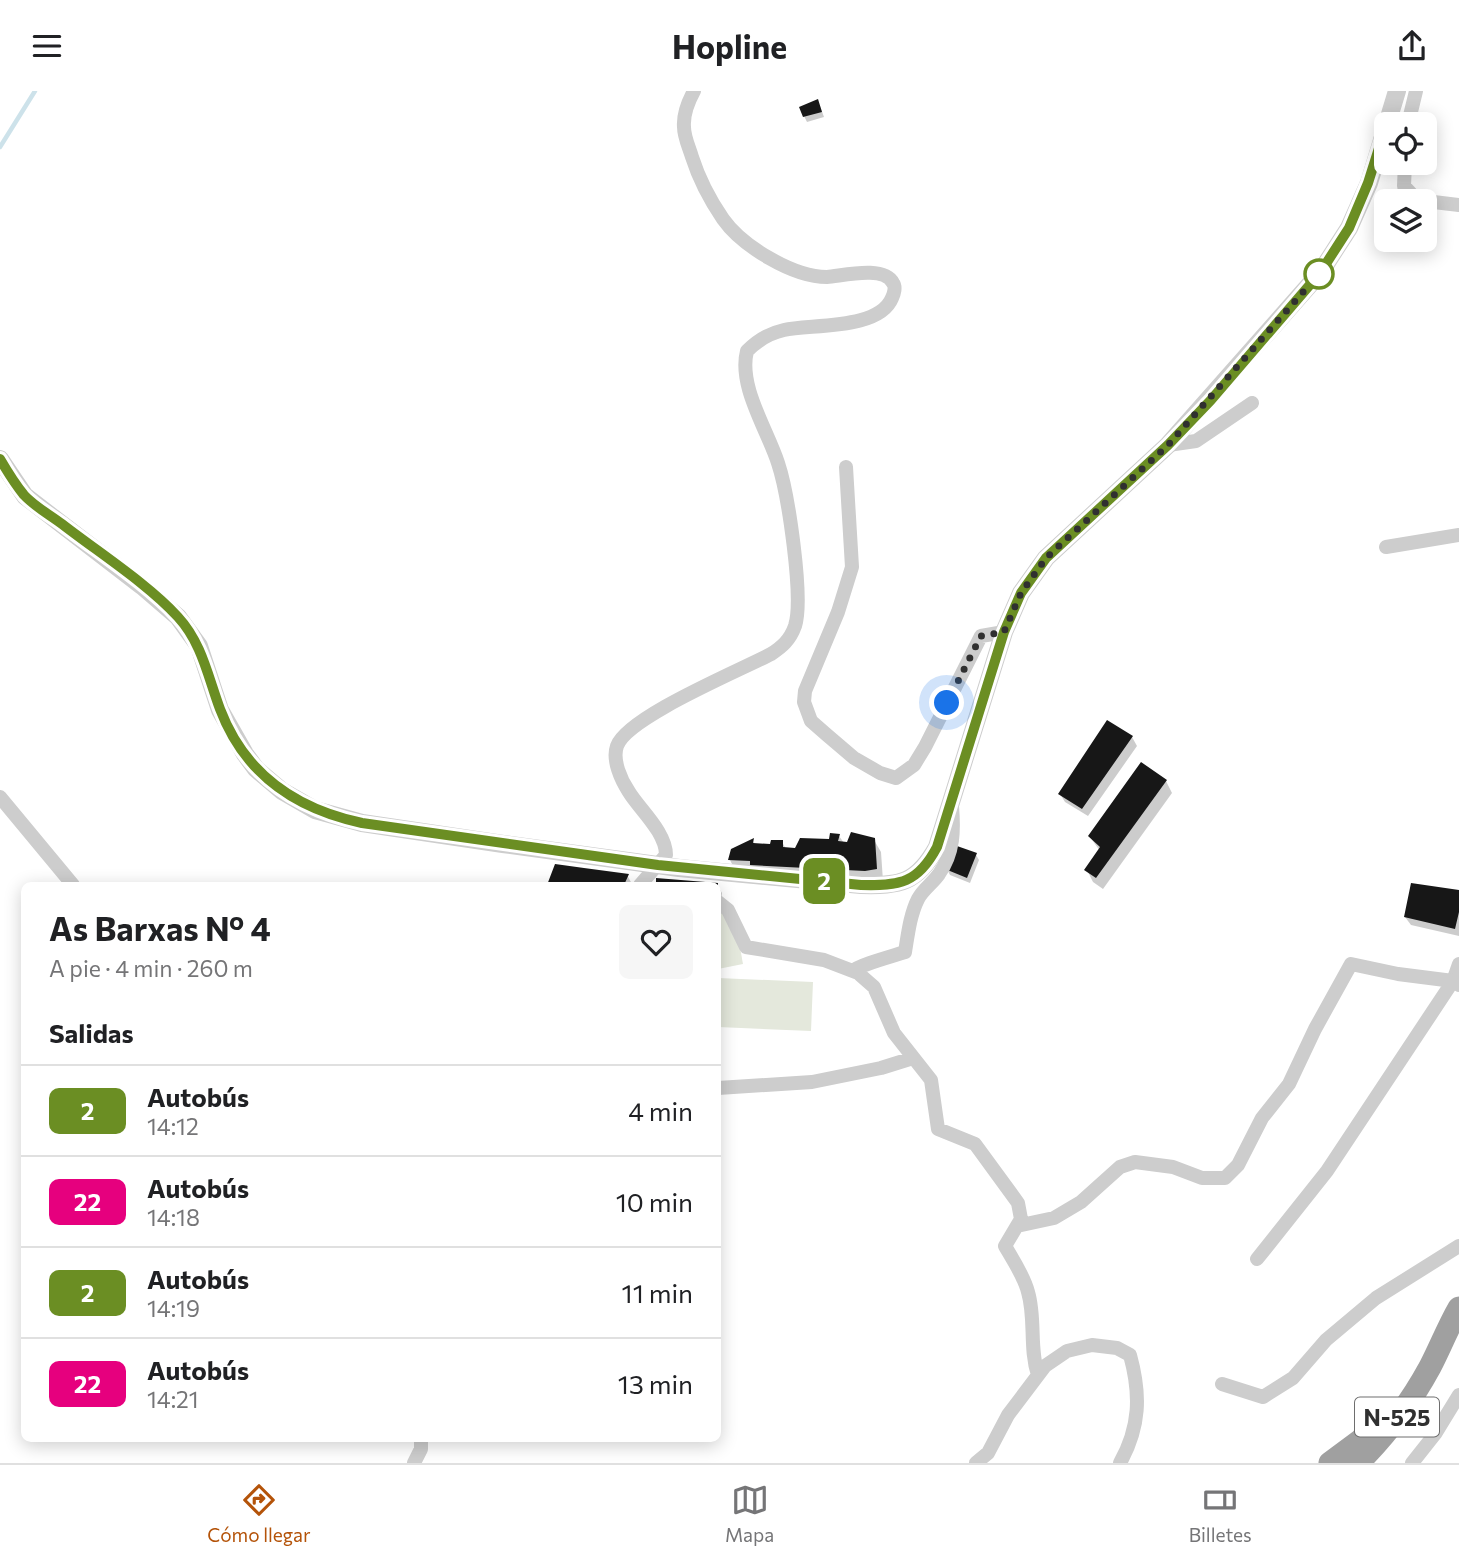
<!DOCTYPE html>
<html lang="es">
<head>
<meta charset="utf-8">
<style>
  :root { --surface:#fff; --page:#f6f6f6; --text:#202124; --muted:#757577; --line:#e0e0e0; --accent:#b45309 }
  body { margin:0; font-family:Commissioner,sans-serif; background:var(--page); color:var(--text); height:100vh; display:flex; flex-direction:column; font-size:26px; white-space:nowrap }
  * { box-sizing:border-box; margin:0 }
  p { font-size:23px; color:var(--muted) }
  .icon { flex:none; width:38px; height:38px; fill:none; stroke:currentColor; stroke-width:2; stroke-linecap:round; stroke-linejoin:round }
  .map { position:relative; flex:1; overflow:hidden }
  .drawer { position:absolute; left:21px; top:791px; width:700px; height:560px; display:flex; flex-direction:column; background:var(--surface); border-radius:10px; box-shadow:0 4px 18px #0003 }
  .drawer>* { flex:none }
  .badge { padding:0 14px; border-radius:10px; font-size:24px; line-height:46px }
  .controls { position:absolute; left:1374px; top:21px; display:grid; gap:14px }
  .controls a { display:grid; place-items:center; width:63px; height:63px; border-radius:10px; background:var(--surface); box-shadow:0 4px 18px #0003; font-size:35px }
  .you { position:absolute; width:35px; height:35px; margin:-18px; border:5px solid #fff; border-radius:50%; background:#1a73e8; box-shadow:0 0 0 10px #1a73e833 }
  .map>.badge { position:absolute; translate:-50% -50%; box-shadow:0 0 0 4px #fff }
  h2 { padding:0 28px; font-size:26px; line-height:63px }
  .round { display:grid; place-items:center; flex:none; width:74px; height:74px; border-radius:10px; background:var(--page) }
  .headline { display:flex; align-items:center; justify-content:space-between; height:119px; padding:0 28px }
  h1 { font-size:33px; font-weight:700; line-height:52px }
  ul { padding:0; list-style:none }
  li { display:flex; align-items:center; gap:21px; height:91px; padding:0 28px; border-top:2px solid var(--line) }
  li div { flex:1 }
  li b { display:block; font-size:26px }
  li em { font-style:normal }
  li .badge { min-width:77px; font-weight:700; text-align:center }
  header { display:flex; justify-content:space-between; align-items:center; height:91px; padding:0 28px; background:var(--surface); font-size:32px; font-weight:700 }
  .tabs { display:flex; justify-content:space-around; align-items:center; height:98px; border-top:2px solid var(--line); background:var(--surface); font-size:19px; color:var(--muted) }
  .tabs a { display:grid; justify-items:center; gap:4px }
  .tabs .on { color:var(--accent) }
  .map>svg:first-child { display:block }
  .green { fill:#e4e8dc }
  .shadow { fill:#0003 }
  .lines { fill:none; stroke-linecap:round; stroke-linejoin:round }
  .stream { stroke:#cde2ea; stroke-width:4.5 }
  .building { fill:#171717 }
  .minor { stroke:#cdcdcd; stroke-width:14 }
  .tertiary { stroke:#cdcdcd; stroke-width:18 }
  .trunk { stroke:#a0a0a0; stroke-width:23 }
  .line-casing { stroke:#fff; stroke-width:16 }
  .line { stroke:#6b8e23; stroke-width:10 }
  .walk { stroke:#303030; stroke-width:7; stroke-dasharray:0 12.6 }
  .stop-dot { fill:#fff; stroke:#6b8e23; stroke-width:3.5 }
  .labels { text-anchor:middle; dominant-baseline:central; stroke-width:7; stroke-linejoin:round; paint-order:stroke }
  .shield { fill:#fff; stroke:#6e6e6e; stroke-width:2 }
  .shield-label { font-size:23px; font-weight:bold; fill:#303030 }
</style>
</head>
<body>
<header><svg class="icon" aria-label="menu" viewBox="0 0 24 24"><path d="M4 6h16M4 12h16M4 18h16"/></svg>Hopline<svg class="icon" aria-label="share" viewBox="0 0 24 24"><path d="M12 15V3M7 8l5-5 5 5M5 13v7h14v-7"/></svg></header>
<div class="map">
<svg width="1459" height="1372" viewBox="0 0 1459 1372">
  <rect width="100%" height="100%" fill="#fff"/>
  <!-- green -->
  <path class="green" d="M718,817c18,11 22,37 25,56l-25,5z
    M718,887l95,4 -2,49 -93,-4z"/>
  <!-- shadow -->
  <path class="shadow" d="M820,15l4,11 -17,5 -3,-6z
    M1132,646l5,9 -49,70 -23,-14 -5,-8z
    M1166,690l6,12 -69,96 -10,-7 -6,-12 13,-19 -10,-14z
    M839,745l5,7 30,-3 7,12 2,29 -147,-9 -6,-12 23,-19 2,3 16,1 11,-3 4,7 10,1z
    M976,764l3,5 -9,23 -20,-8 -3,-6z
    M556,775l71,9 5,9 -83,1z
    M658,789l59,5h-60z
    M718,795l4,7 -2,16h-2z
    M1459,801v44l-48,-11 -6,-8z"/>
  <g class="lines">
    <!-- stream -->
    <path class="stream" d="M0,56l35,-56"/>
  </g>
  <!-- building -->
  <path class="building" d="M818,8l4,13 -19,5 -4,-10z
    M1107,629l26,16 -51,73 -24,-15z
    M1141,671l26,18 -71,98 -12,-8 16,-23 -12,-11z
    M851,741l24,6 2,31 -12,2 -115,-6v-4l-22,-1 3,-11 23,-11 -1,5 17,1 1,-4h12v7l12,1 5,-10 29,1 1,-6 10,1 -2,7 9,1z
    M957,755l20,7 -10,25 -22,-9z
    M555,773l29,4 45,6 -5,11h-77z
    M656,787l62,5v2h-62z
    M1411,792l48,7v22l-4,17 -51,-12z"/>
  <g class="lines">
    <!-- minor -->
    <path class="minor" d="M1408,33l8,-33
      M1405,72l-1,23 13,14 42,5
      M1168,354l28,-4 56,-38
      M846,376l6,100 -14,45 -33,79 -1,11 7,19 16,14 27,23 26,15 16,5 18,-13 11,-18 56,-111 23,-4
      M1386,456l73,-12
      M0,706l73,88
      M640,794l26,-30c0,-23 -26,-45 -37,-63 -8,-12 -17,-32 -12,-46 10,-29 124,-76 154,-92 11,-7 19,-14 24,-28 9,-28 -7,-133 -17,-163 -11,-34 -40,-77 -31,-112 10,-10 23,-18 37,-21 27,-6 95,0 108,-32 2,-4 4,-11 1,-15 -9,-18 -51,-7 -66,-6 -34,0 -85,-31 -104,-58 -13,-19 -24,-40 -31,-62 -3,-10 -8,-20 -8,-30 -1,-13 4,-25 10,-36
      M718,811l10,8 18,37 78,13 34,13 16,14 20,46 37,47 7,49 37,15 43,59 3,16 -16,27c8,14 19,30 23,46 8,27 1,56 10,83
      M853,880c6,-6 40,-15 52,-19 3,-18 5,-37 13,-53 5,-10 15,-16 21,-25 15,-21 15,-44 13,-68
      M718,997l94,-6 69,-14 32,-10
      M1017,1135l37,-8 27,-16 39,-35 15,-5 38,5 29,11h23l13,-13 24,-47 27,-34 26,-55 36,-65 47,10 55,7 6,4
      M1257,1168l70,-88 126,-190 6,-17
      M1222,1293l41,13 30,-19 33,-38 50,-42 83,-52
      M414,1372l7,-14v-10
      M976,1372l12,-10 20,-38 37,-49 22,-15 25,-6 25,3 13,7c11,40 10,72 -10,108
      M1412,1372l23,-29 24,-39"/>
    <!-- tertiary -->
    <path class="tertiary" d="M1387,33l10,-33
      M0,368l25,37 117,90 36,31 21,29 21,64 25,44 11,15 26,22 33,19 47,13 141,21 176,24 182,17c39,1 56,-2 76,-38l67,-215 17,-39 25,-35 122,-113 152,-172 29,-45 20,-45 17,-56"/>
    <!-- trunk -->
    <path class="trunk" d="M1330,1372l31,-23 11,-13
      M1358,1372c28,-28 53,-61 72,-96 10,-19 18,-40 29,-59"/>
  </g>
  <g class="lines">
    <!-- line casing -->
    <g class="line-casing">
      <path id="line" d="M0,368c7,12 15,25 24,36 10,11 26,20 38,29 36,28 86,60 116,93 24,26 30,60 42,92 25,66 76,100 142,114l296,42 203,20c39,1 57,-2 76,-38l67,-215 17,-39 25,-35 122,-113 43,-45 109,-127 29,-45 19,-45 18,-57"/>
    </g>
    <!-- line -->
    <use href="#line" class="line"/>
    <!-- walk -->
    <path class="walk" d="M947,612l34,-67 23,-4 17,-39 25,-35 122,-113 151,-171"/>
  </g>
  <!-- markers -->
  <circle class="stop-dot" cx="1319" cy="183" r="14"/>
  <g class="labels">
    <!-- shield labels -->
    <rect class="shield" x="1355" y="1306.5" width="84" height="39" rx="5"/>
    <g class="shield-label">
      <text x="1397" y="1326">N-525</text>
    </g>
  </g>
</svg>
<div class="controls">
<a><svg class="icon" aria-label="locate" viewBox="0 0 24 24"><circle cx="12" cy="12" r="6"/><path d="M12 2v4M12 18v4M2 12h4M18 12h4"/></svg></a>
<a><svg class="icon" aria-label="layers" viewBox="0 0 24 24"><path d="M12 4l9 5-9 5-9-5zM3 14l9 5 9-5"/></svg></a>
</div>
<div class="you" style="left:947px;top:612px"></div>
<b class="badge" style="left:824px;top:790px;background:#6b8e23;color:#fff">2</b>
<section class="drawer">
<div class="headline"><div><h1>As Barxas Nº 4</h1><p>A pie · 4 min · 260 m</p></div><a class="round"><svg class="icon" aria-label="heart" viewBox="0 0 24 24"><path d="M12 20l-8-8c-3-5 5-10 8-4 3-6 11-1 8 4z"/></svg></a></div>
<h2>Salidas</h2>
<ul>
<li><span class="badge" style="background:#6b8e23;color:#fff">2</span><div><b>Autobús</b><p>14:12</p></div><em>4 min</em></li>
<li><span class="badge" style="background:#e6007e;color:#fff">22</span><div><b>Autobús</b><p>14:18</p></div><em>10 min</em></li>
<li><span class="badge" style="background:#6b8e23;color:#fff">2</span><div><b>Autobús</b><p>14:19</p></div><em>11 min</em></li>
<li><span class="badge" style="background:#e6007e;color:#fff">22</span><div><b>Autobús</b><p>14:21</p></div><em>13 min</em></li>
</ul>
</section>
</div>
<nav class="tabs">
<a class="on"><svg class="icon" aria-label="directions" viewBox="0 0 24 24"><path d="M12 3l9 9-9 9-9-9zM9 14v-3h6M13 9l2 2-2 2"/></svg>Cómo llegar</a>
<a><svg class="icon" aria-label="map" viewBox="0 0 24 24"><path d="M3 6l6-2 6 2 6-2v14l-6 2-6-2-6 2zM9 4v14M15 6v14"/></svg>Mapa</a>
<a><svg class="icon" aria-label="tickets" viewBox="0 0 24 24"><path d="M3 7h18v10H3zM15 7v10"/></svg>Billetes</a>
</nav>
</body>
</html>
